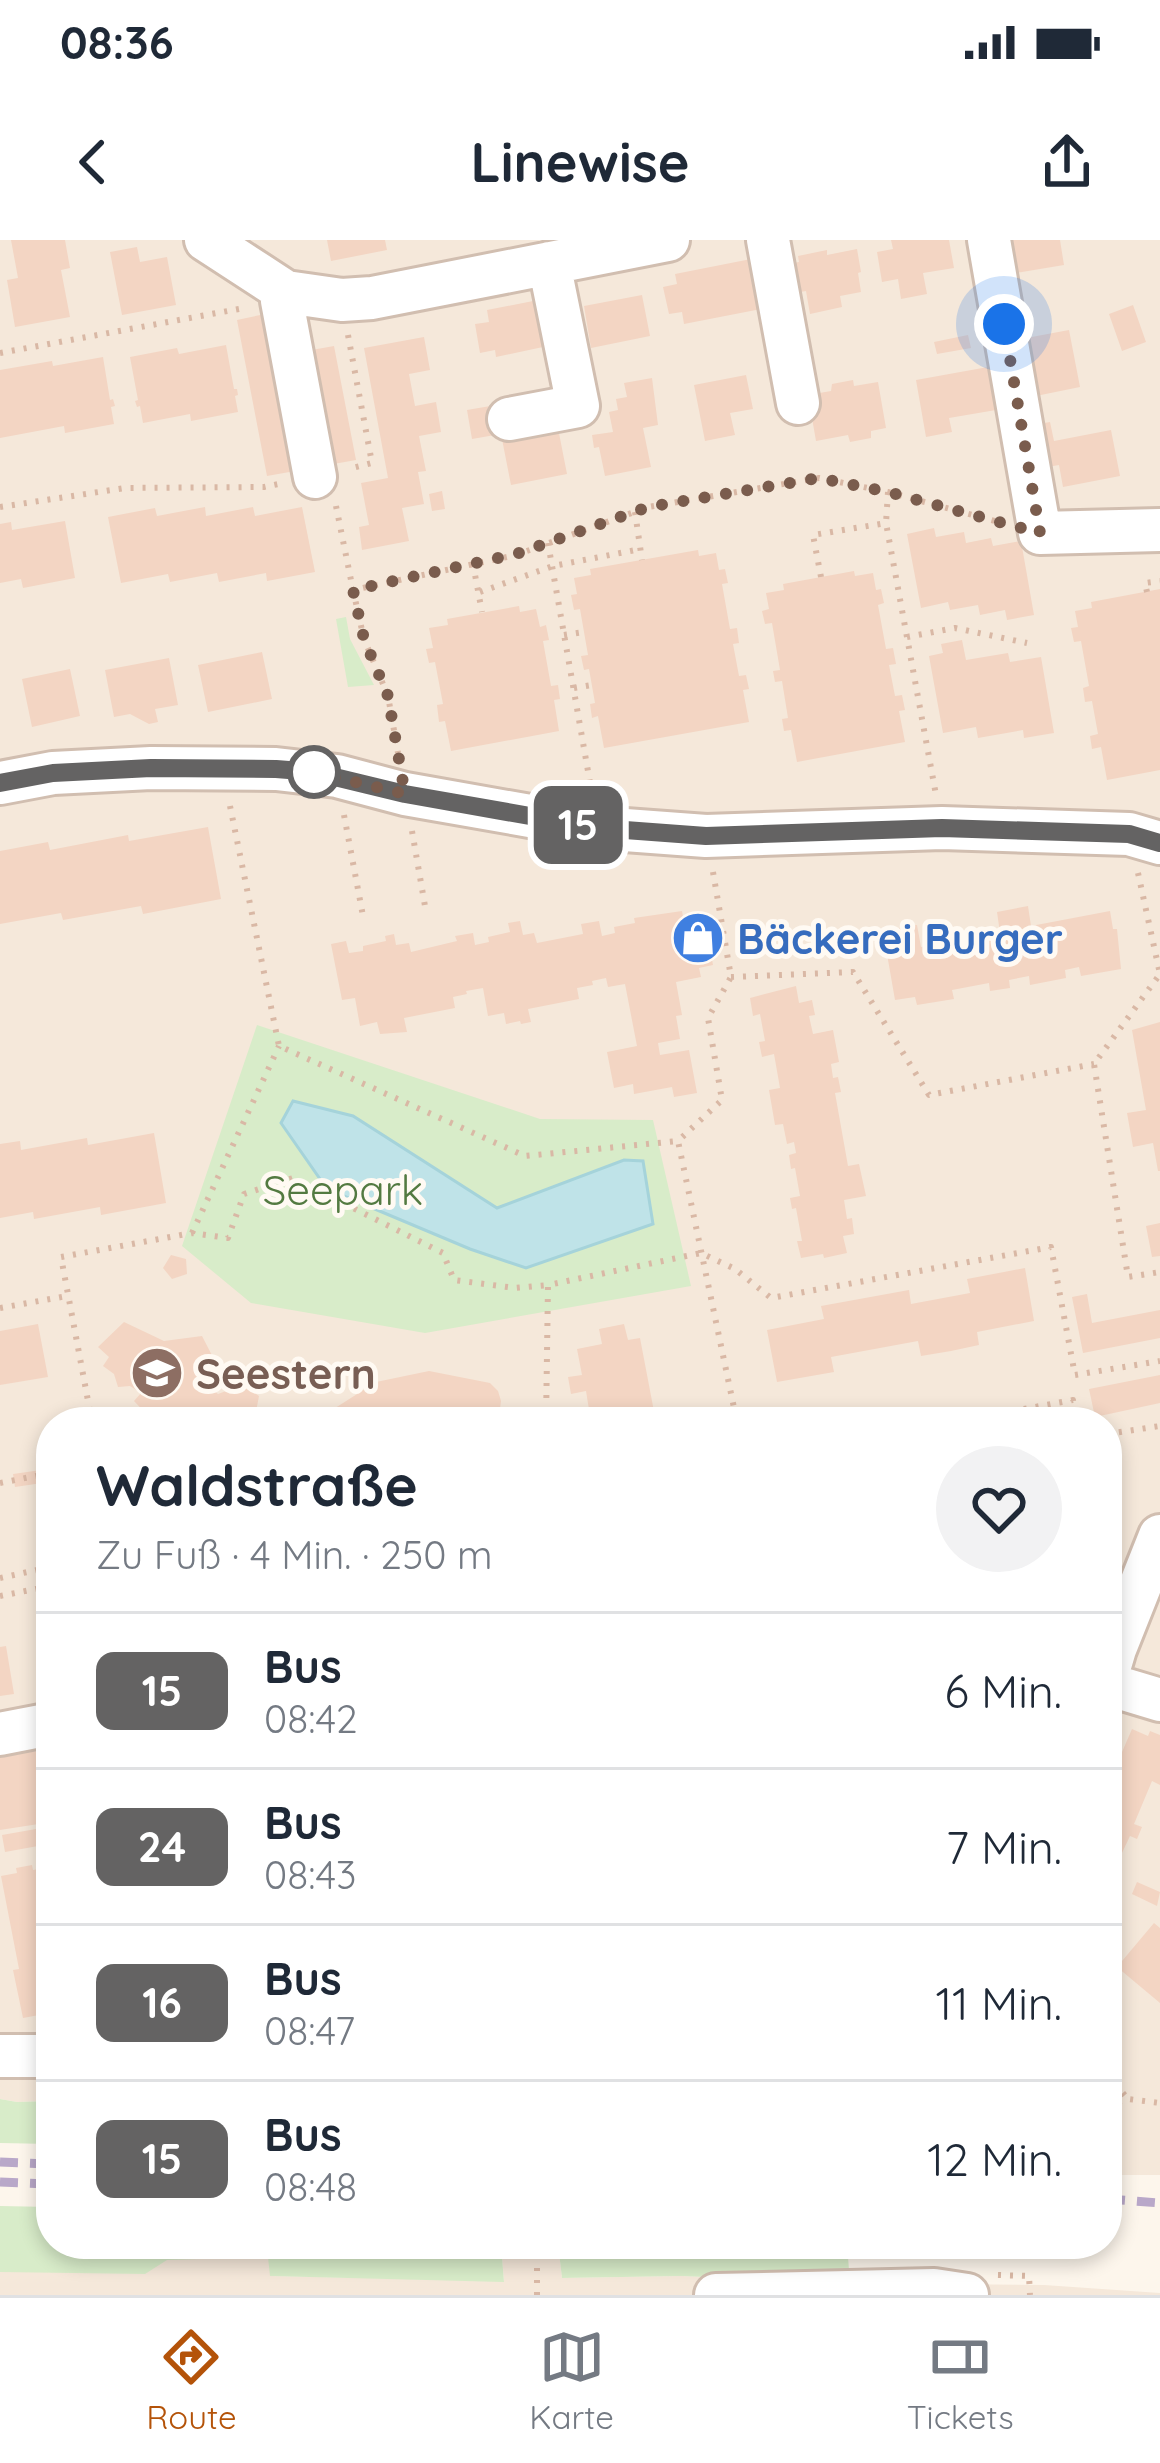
<!DOCTYPE html>
<html lang="de">
<head>
<meta charset="utf-8">
<style>
  :root { --surface:#fff; --page:#f2f2f3; --text:#1f2937; --muted:#747a83; --line:#e0e1e3; --accent:#b45309 }
  body { margin:0; font-family:Quicksand,sans-serif; background:var(--page); color:var(--text); height:100vh; display:flex; flex-direction:column; font-size:45px; white-space:nowrap }
  * { box-sizing:border-box; margin:0 }
  p { font-size:39px; color:var(--muted) }
  .icon { flex:none; width:66px; height:66px; fill:none; stroke:currentColor; stroke-width:2; stroke-linecap:round; stroke-linejoin:round }
  .map { position:relative; flex:1; overflow:hidden }
  .drawer { position:absolute; left:36px; top:1167px; width:1086px; height:852px; display:flex; flex-direction:column; background:var(--surface); border-radius:48px; box-shadow:0 6px 18px #0003 }
  .drawer>* { flex:none }
  .badge { padding:0 24px; border-radius:18px; font-size:42px; line-height:78px }
  .you { position:absolute; width:60px; height:60px; margin:-30px; border:9px solid #fff; border-radius:50%; background:#1a73e8; box-shadow:0 0 0 18px #1a73e833 }
  .map>.badge { position:absolute; translate:-50% -50%; box-shadow:0 0 0 6px #fff }
  .round { display:grid; place-items:center; flex:none; width:126px; height:126px; border-radius:63px; background:var(--page) }
  .overview { display:flex; align-items:center; justify-content:space-between; height:204px; padding:0 60px }
  h1 { font-size:57px; font-weight:700; line-height:90px }
  ul { padding:0; list-style:none }
  li { display:flex; align-items:center; gap:36px; height:156px; padding:0 60px; border-top:3px solid var(--line) }
  li div { flex:1 }
  li b { display:block; font-size:45px }
  li em { font-style:normal }
  li .badge { min-width:132px; font-weight:700; text-align:center }
  .status { display:flex; justify-content:space-between; align-items:center; height:84px; padding:0 60px; background:var(--surface); direction:ltr }
  .status svg { height:33px; fill:currentColor }
  header { display:flex; justify-content:space-between; align-items:center; height:156px; padding:0 60px; background:var(--surface); font-size:54px; font-weight:700 }
  .menu { display:flex; justify-content:space-around; align-items:center; height:168px; border-top:3px solid var(--line); background:var(--surface); font-size:33px; color:var(--muted) }
  .menu a { display:grid; justify-items:center; gap:6px }
  .menu .selected { color:var(--accent) }
  .map>svg:first-child { display:block }
  .residential { fill:#f5e8da }
  .green { fill:#d8ecc9 }
  .water { fill:#bfe3e8; stroke:#a5d3da; stroke-width:3 }
  .building { fill:#f3d5c3 }
  .lines { fill:none; stroke-linecap:round; stroke-linejoin:round }
  .minor-casing { stroke:#d1beb0; stroke-width:48 }
  .path { stroke:#d9b8a5; stroke-width:6; stroke-dasharray:3 9; stroke-linecap:butt }
  .minor { stroke:#fff; stroke-width:42 }
  .rail { stroke:#b9a8c9; stroke-width:9; stroke-dasharray:18 12; stroke-linecap:butt }
  .line-casing { stroke:#fff; stroke-width:27 }
  .line { stroke:#646363; stroke-width:18 }
  .walk { stroke:#7a5c4d; stroke-width:12; stroke-dasharray:0 21.6 }
  .stop-dot { fill:#fff; stroke:#646363; stroke-width:6 }
  .labels { text-anchor:middle; dominant-baseline:central; stroke-width:10; stroke-linejoin:round; paint-order:stroke }
  .shop-label { font-size:42px; font-weight:bold; fill:#366cbe; stroke:#fffaf3; text-anchor:start }
  .park-label { font-size:42px; fill:#537a41; stroke:#fffaf3 }
  .education-label { font-size:42px; font-weight:bold; fill:#785e54; stroke:#fffaf3; text-anchor:start }
</style>
</head>
<body>
<div class="status"><b>08:36</b><svg viewBox="0 0 49 12"><path d="M0 12V9h3v3zM5 12V6h3v6zM10 12V3h3v9zM15 12V0h3v12zM26 1h20v11H26zM47 4h2v5h-2z"/></svg></div>
<header><svg class="icon" aria-label="back" viewBox="0 0 24 24"><path d="M15 5l-7 7 7 7"/></svg>Linewise<svg class="icon" aria-label="share" viewBox="0 0 24 24"><path d="M12 15V3M7 8l5-5 5 5M5 13v7h14v-7"/></svg></header>
<div class="map">
<svg width="1160" height="2055" viewBox="0 0 1160 2055">
  <rect width="100%" height="100%" fill="#fdf6ec"/>
  <!-- residential -->
  <path class="residential" d="M0,0h1160v1935h-53v-753h-1056v679l-34,1 -17,-3z
    M0,1998l51,6h217l3,32 233,5 -3,-37h57l4,34 119,-2 169,7 194,2 116,8v2h-1160z"/>
  <!-- green -->
  <path class="green" d="M346,377l4,22 24,46 -26,2 -12,-68z
    M257,785l283,94 113,1 38,166 -266,47 -174,-30 -69,-57z
    M0,1859l17,3 34,-1v43l-51,-1z
    M0,1966l51,1v37h450l3,38 -234,-6 -2,-19 -101,3 -22,14 -145,-2z
    M558,2004h289l3,39 -169,-7 -119,2z"/>
  <!-- water -->
  <path class="water" d="M293,861l60,15 144,92 127,-48 19,1 10,63 -127,44 -56,-19 -143,-60 -46,-66z"/>
  <!-- building -->
  <path class="building" d="M11,0h54l5,28 -9,2 9,47 -55,10 -8,-47 11,-2z
    M327,0h58l2,10 -56,11z
    M891,0h58l5,28 -31,5 4,21 -26,5 -3,-20 -16,3 -5,-30 16,-3z
    M1004,0h56l4,25 -54,9z
    M137,7l3,15 27,-5 9,48 -54,10 -12,-63z
    M857,9l4,23 -3,1 3,19 -21,4 2,11 -32,7 -4,-23 -23,4 -6,-29 22,-4 -1,-6 29,-6v5z
    M751,19l10,50 -77,15 -2,-12 -13,2 -6,-27 14,-3 -2,-10z
    M642,55l8,41 -59,12 -7,-42z
    M533,61l10,46 -47,10 -1,-7 -15,3 -5,-29 14,-2 -2,-12z
    M1133,65l13,37 -24,9 -13,-37z
    M265,74l30,157 -28,5 -30,-156z
    M1069,90l11,57 -49,10 -10,-58z
    M968,95l3,13 -34,6 -3,-12z
    M424,97l6,33 -21,4 6,32 21,-4 5,30 -22,4 7,35 -8,1 6,32 -22,4 7,33 -47,9 -3,-23 10,-2 -8,-42 27,-5 -24,-130z
    M226,105l8,44h3l1,6 -3,1 3,16 -47,9 -1,-7 -47,9 -3,-17 -3,1 -2,-6 3,-1 -8,-43 47,-9 2,6z
    M334,106l22,114 -28,5 -22,-114z
    M103,117l7,43 3,-1 2,7 -4,1 3,17 -49,9 -1,-7 -64,12v-68l52,-9 1,5z
    M988,127l8,43 -47,8 3,14 -26,5 -10,-57z
    M746,135l7,34 -23,4 5,22 -30,6 -11,-56z
    M652,138l6,47 -15,3 8,39 -46,9 -6,-29 -5,1 -2,-13 21,-3 -4,-20 9,-2 -2,-11 11,-2 -3,-14z
    M853,140l1,6 24,-4 8,46 -15,3v7l-21,4 -2,-7 -32,6 -8,-46 23,-4 1,-7z
    M502,164l-10,16 3,15 -23,4 -5,-29z
    M1050,182l4,19 57,-11 9,46 -57,11 -4,-22 -23,4 -9,-43z
    M557,183l10,51 -56,11 -10,-51z
    M442,251l3,18 -13,2 -3,-17z
    M205,267l1,9 47,-9 2,9 47,-9 13,65 -48,9 -1,-8 -47,9 -2,-9 -47,9 -2,-8 -47,9 -13,-66 47,-9 2,8z
    M65,281l10,57 -52,10 -2,-9 -21,4v-59l11,-2 1,8z
    M934,288l2,9 28,-5 2,11 25,-5 2,8 28,-5 13,74 -27,5 -2,-10 -25,5 -2,-10 -28,5 -2,-8 -27,6 -14,-74z
    M698,310l1,6 17,-3 3,17 6,-1 3,14 -6,1 8,45 7,-1 2,15 -6,1 6,32 7,-1 3,14 -6,1 6,32 -145,26 -6,-32 -6,2 -2,-14 5,-1 -6,-34 -5,1 -3,-14 7,-1 -8,-46 -6,1 -3,-15 6,-1 -3,-16 17,-3 -1,-6z
    M854,331l1,5 18,-3 3,17 5,-1 3,14 -6,2 8,44 7,-1 3,16 -7,1 6,31 7,-1 3,15 -6,1 6,31 -108,20 -6,-32 -7,1 -2,-12 6,-1 -6,-37 -7,1 -2,-11 7,-1 -8,-47 -7,1 -3,-13 7,-2 -3,-16 18,-3 -1,-6z
    M1160,349v181l-53,10 -6,-33 -9,2 -2,-13 8,-2 -6,-33 -7,1 -2,-14 6,-2 -8,-45 -7,1 -3,-14 7,-1 -3,-16 17,-3 -1,-6z
    M519,366l1,6 16,-3 4,18 6,-2 3,15 -6,1 8,45 7,-1 2,14 -6,1 5,31 -108,20 -6,-30 -6,1 -2,-17 6,-1 -8,-42 -6,1 -3,-14 7,-1 -4,-20 19,-3 -1,-6z
    M962,400l4,20 42,-7 2,9 31,-5 13,76 -30,5 -1,-8 -45,8 -2,-11 -33,6 -14,-77 14,-3 -2,-9z
    M262,412l10,47 -64,13 -10,-47z
    M169,418l9,47 -23,4 3,13 -9,2 -19,-10 -16,3 -9,-47z
    M70,429l10,47 -48,11 -10,-48z
    M208,587l13,72 -78,15 -2,-8 -78,14 -2,-7 -61,11v-73l48,-9 2,8 78,-15 1,6z
    M1028,666l3,20 79,-15 3,18h4l4,40 -40,7 -2,-9 -14,3 1,8 -36,7 -1,-9 -20,4 1,8 -20,3 -1,-8 -37,7 2,9 -37,6 -2,-8 -20,3 -12,-69 34,-6 4,22 79,-14 -3,-21z
    M682,671l2,12 21,-4 8,46 -14,3 2,9 -25,5 6,33 -6,1 4,23 -22,4 2,12 29,-5 8,43 -23,4 -2,-10 -38,7 -1,-10 -19,4 -7,-36 30,-6 -12,-62 -17,3 -2,-9 -14,3 1,4 -16,3 2,11 -51,10 3,13 -10,2 -1,-3 -14,3 -2,-11 -16,3 -5,-28 -17,3 1,3 -14,3 2,11 -51,10 3,14 -27,2 -3,-12 -17,4 -5,-28 -13,2 -11,-56 15,-3 3,12 14,-2v-5l23,-5 -1,-5 9,-2 2,11 13,-2 2,9 46,-11 -2,-5 18,-3 2,12 14,-3 -1,-5 22,-5 -2,-9 12,-2 3,14 11,-2 3,10 46,-9 -2,-10 18,-3 3,15 13,-3 -1,-6 21,-4 -1,-5z
    M796,746l3,17 13,-3 3,15 -6,1 4,18 20,-4 6,32 -8,2 2,14 5,-1 3,15 -6,1 13,73 11,-2 7,32 -22,4 3,19 5,-1 2,16 -11,2 4,17 -23,5 -1,-4 -22,4 -4,-17h5l-6,-33 -4,1 -2,-11 10,-2 -5,-28 -4,1 -2,-14 7,-2 -2,-11 -7,2 -4,-20 -8,1 -6,-35 11,-2 -6,-34 -12,3 -3,-15 6,-1 -5,-27 -7,2 -3,-18z
    M1160,782v149h-2l-5,-28 -20,4 -6,-34 19,-3 -14,-80z
    M154,893l12,70 -65,12 -1,-8 -66,12 -1,-7 -33,6v-74l20,-3 1,9 66,-12 1,7z
    M1160,983v33l-8,1 -6,-31z
    M171,1015l15,4 1,15 -15,5 -9,-11z
    M1025,1028l9,53 -57,11 2,13 -28,6 -30,5 -3,-15 -87,16 3,15 -57,10 -10,-52 57,-11 -3,-13 88,-16 2,14 59,-11 -3,-14z
    M1087,1054l5,29 68,-13v28l-77,15 -11,-56z
    M124,1082l40,19 38,-5 16,31 -4,4 -5,-4 -5,4 -1,9 15,14 8,-3 -3,-5 8,-9 28,19 -5,26h-100l-20,-21 7,-8 -11,-7 -12,1 -4,-13 -11,-8 6,-9 -11,-10z
    M38,1084l10,53 -48,8v-54z
    M624,1084l4,16 12,-2 16,84h-65l-5,-31 -15,3 -3,-17 14,-2 -5,-26 25,-5 -3,-15z
    M429,1131l61,12 8,8 3,10 -2,15 -4,6h-171l8,-12 44,-28z
    M1160,1135v28l-65,14 -6,-28z
    M41,1230l1,13 -27,4 -2,-13z
    M6,1406l8,48 -14,2v-49z
    M1132,1489l16,7 2,-5 10,4v50l-8,-4 -18,43 8,3 -5,12 -7,-3 -9,19 -14,-6v-71l6,-14 3,2z
    M43,1510l5,35 -9,1 6,37 -45,7v-73z
    M36,1589l2,17 -33,6 -3,-17z
    M32,1625l1,5 18,-3v152l-10,2 -2,-6 -16,3 -10,-48 6,-1 -18,-93 16,-3 -1,-5z
    M1137,1642l23,10 -3,14 -25,-12z
    M1107,1649l15,1 -4,42 -11,-1z
    M1154,1683l6,5v75l-43,-36z"/>
  <g class="lines">
    <!-- minor casing -->
    <g class="minor-casing">
      <path id="minor" d="M206,0l80,52 56,8 30,-2 296,-58
        M768,0l30,163
        M989,0l51,293 120,-3
        M286,52l-4,9 33,176
        M509,179l69,-13 -29,-143
        M0,543l53,-10 98,-5 125,1 61,7 68,18 193,34 108,8 236,-8 187,6 31,9
        M1107,1436l8,-27 45,-113
        M1107,1444l53,16
        M0,1494l51,-10
        M0,1816h51
        M716,2055l218,-5 33,5"/>
    </g>
    <!-- path -->
    <path class="path" d="M348,95l24,128 -24,6
      M0,113l244,-45
      M888,252l-2,31 50,272
      M336,266l17,84 163,-35 132,-48 171,-29 69,14 114,31
      M0,267l125,-19 139,-1 19,-4
      M635,272l7,48
      M548,303l44,251
      M473,324l9,48
      M821,337l-8,-42 73,-12
      M353,350l11,49 24,57 10,57
      M480,352l73,-26 88,-17
      M1147,352l-2,-9 15,-2
      M564,395l20,-3
      M907,397l48,-9 72,15
      M574,448l18,-3
      M230,566l49,240 246,110 153,-15
      M344,575l19,101
      M412,591l13,75
      M713,632l18,105 -23,41 14,82 -44,41 59,281
      M1138,633l22,101 -66,90 34,213 32,-5
      M731,737l122,-5 76,123 165,-31
      M192,993l87,-187
      M0,1068l67,-12
      M92,1182l-31,-165 131,-24 36,5 16,-44 49,-16 150,75 11,27 61,8 33,-3
      M546,1182l2,-137 153,-32 34,16 36,29 280,-51 24,128 85,-14
      M953,1182l120,-22 2,22
      M1107,1194l53,-8
      M0,1243l51,-10
      M0,1338l51,-11
      M0,1356l51,-10
      M1107,1835l21,24
      M1107,1865l21,-6 32,4
      M537,2004v51
      M998,2035l31,1 1,19"/>
    <!-- minor -->
    <use href="#minor" class="minor"/>
    <!-- rail -->
    <path class="rail" d="M0,1922l51,2
      M0,1942l51,2
      M1107,1959l53,4"/>
  </g>
  <g class="lines">
    <!-- line casing -->
    <g class="line-casing">
      <path id="line" d="M0,543l53,-10 98,-5 125,1 38,3 91,22 193,34 108,8 236,-8 187,6 31,9"/>
    </g>
    <!-- line -->
    <use href="#line" class="line"/>
    <!-- walk -->
    <path class="walk" d="M314,532l91,22 -17,-98 -24,-57 -11,-49 163,-36 132,-47 171,-29 69,14 152,41 -36,-209"/>
  </g>
  <!-- icons -->
  <defs>
    <g id="shop-disc" transform="scale(2.7)"><circle r="9.5" fill="#3f7fe0" stroke="#fffaf3"/><path d="M-5-2.5h2.3a2.7 3.5 0 0 1 5.4 0H5L5.5 6h-11ZM-1.5-2.5h3a1.5 2.3 0 0 0-3 0Z" fill="#fff"/></g>
    <g id="school-disc" transform="scale(2.7)"><circle r="9.5" fill="#8d6e63" stroke="#fffaf3"/><path d="M0-5L7-2L0 1L-7-2ZM-4 1L0 2.5L4 1V4Q0 6-4 4Z" fill="#fff"/></g>
  </defs>
  <g fill-rule="evenodd">
    <use href="#shop-disc" x="698" y="698"/>
    <use href="#school-disc" x="157" y="1133"/>
  </g>
  <!-- markers -->
  <circle class="stop-dot" cx="314" cy="532" r="24"/>
  <g class="labels">
    <!-- shop labels -->
    <g class="shop-label">
      <text x="737" y="698">Bäckerei Burger</text>
    </g>
    <!-- park labels -->
    <g class="park-label">
      <text x="343" y="949">Seepark</text>
    </g>
    <!-- education labels -->
    <g class="education-label">
      <text x="196" y="1133">Seestern</text>
    </g>
  </g>
</svg>
<div class="you" style="left:1004px;top:84px"></div>
<b class="badge" style="left:578px;top:585px;background:#646363;color:#fff">15</b>
<section class="drawer">
<div class="overview"><div><h1>Waldstraße</h1><p>Zu Fuß · 4 Min. · 250 m</p></div><a class="round"><svg class="icon" aria-label="heart" viewBox="0 0 24 24"><path d="M12 20l-8-8c-3-5 5-10 8-4 3-6 11-1 8 4z"/></svg></a></div>
<ul>
<li><span class="badge" style="background:#646363;color:#fff">15</span><div><b>Bus</b><p>08:42</p></div><em>6 Min.</em></li>
<li><span class="badge" style="background:#646363;color:#fff">24</span><div><b>Bus</b><p>08:43</p></div><em>7 Min.</em></li>
<li><span class="badge" style="background:#646363;color:#fff">16</span><div><b>Bus</b><p>08:47</p></div><em>11 Min.</em></li>
<li><span class="badge" style="background:#646363;color:#fff">15</span><div><b>Bus</b><p>08:48</p></div><em>12 Min.</em></li>
</ul>
</section>
</div>
<nav class="menu">
<a class="selected"><svg class="icon" aria-label="directions" viewBox="0 0 24 24"><path d="M12 3l9 9-9 9-9-9zM9 14v-3h6M13 9l2 2-2 2"/></svg>Route</a>
<a><svg class="icon" aria-label="map" viewBox="0 0 24 24"><path d="M3 6l6-2 6 2 6-2v14l-6 2-6-2-6 2zM9 4v14M15 6v14"/></svg>Karte</a>
<a><svg class="icon" aria-label="tickets" viewBox="0 0 24 24"><path d="M3 7h18v10H3zM15 7v10"/></svg>Tickets</a>
</nav>
</body>
</html>
